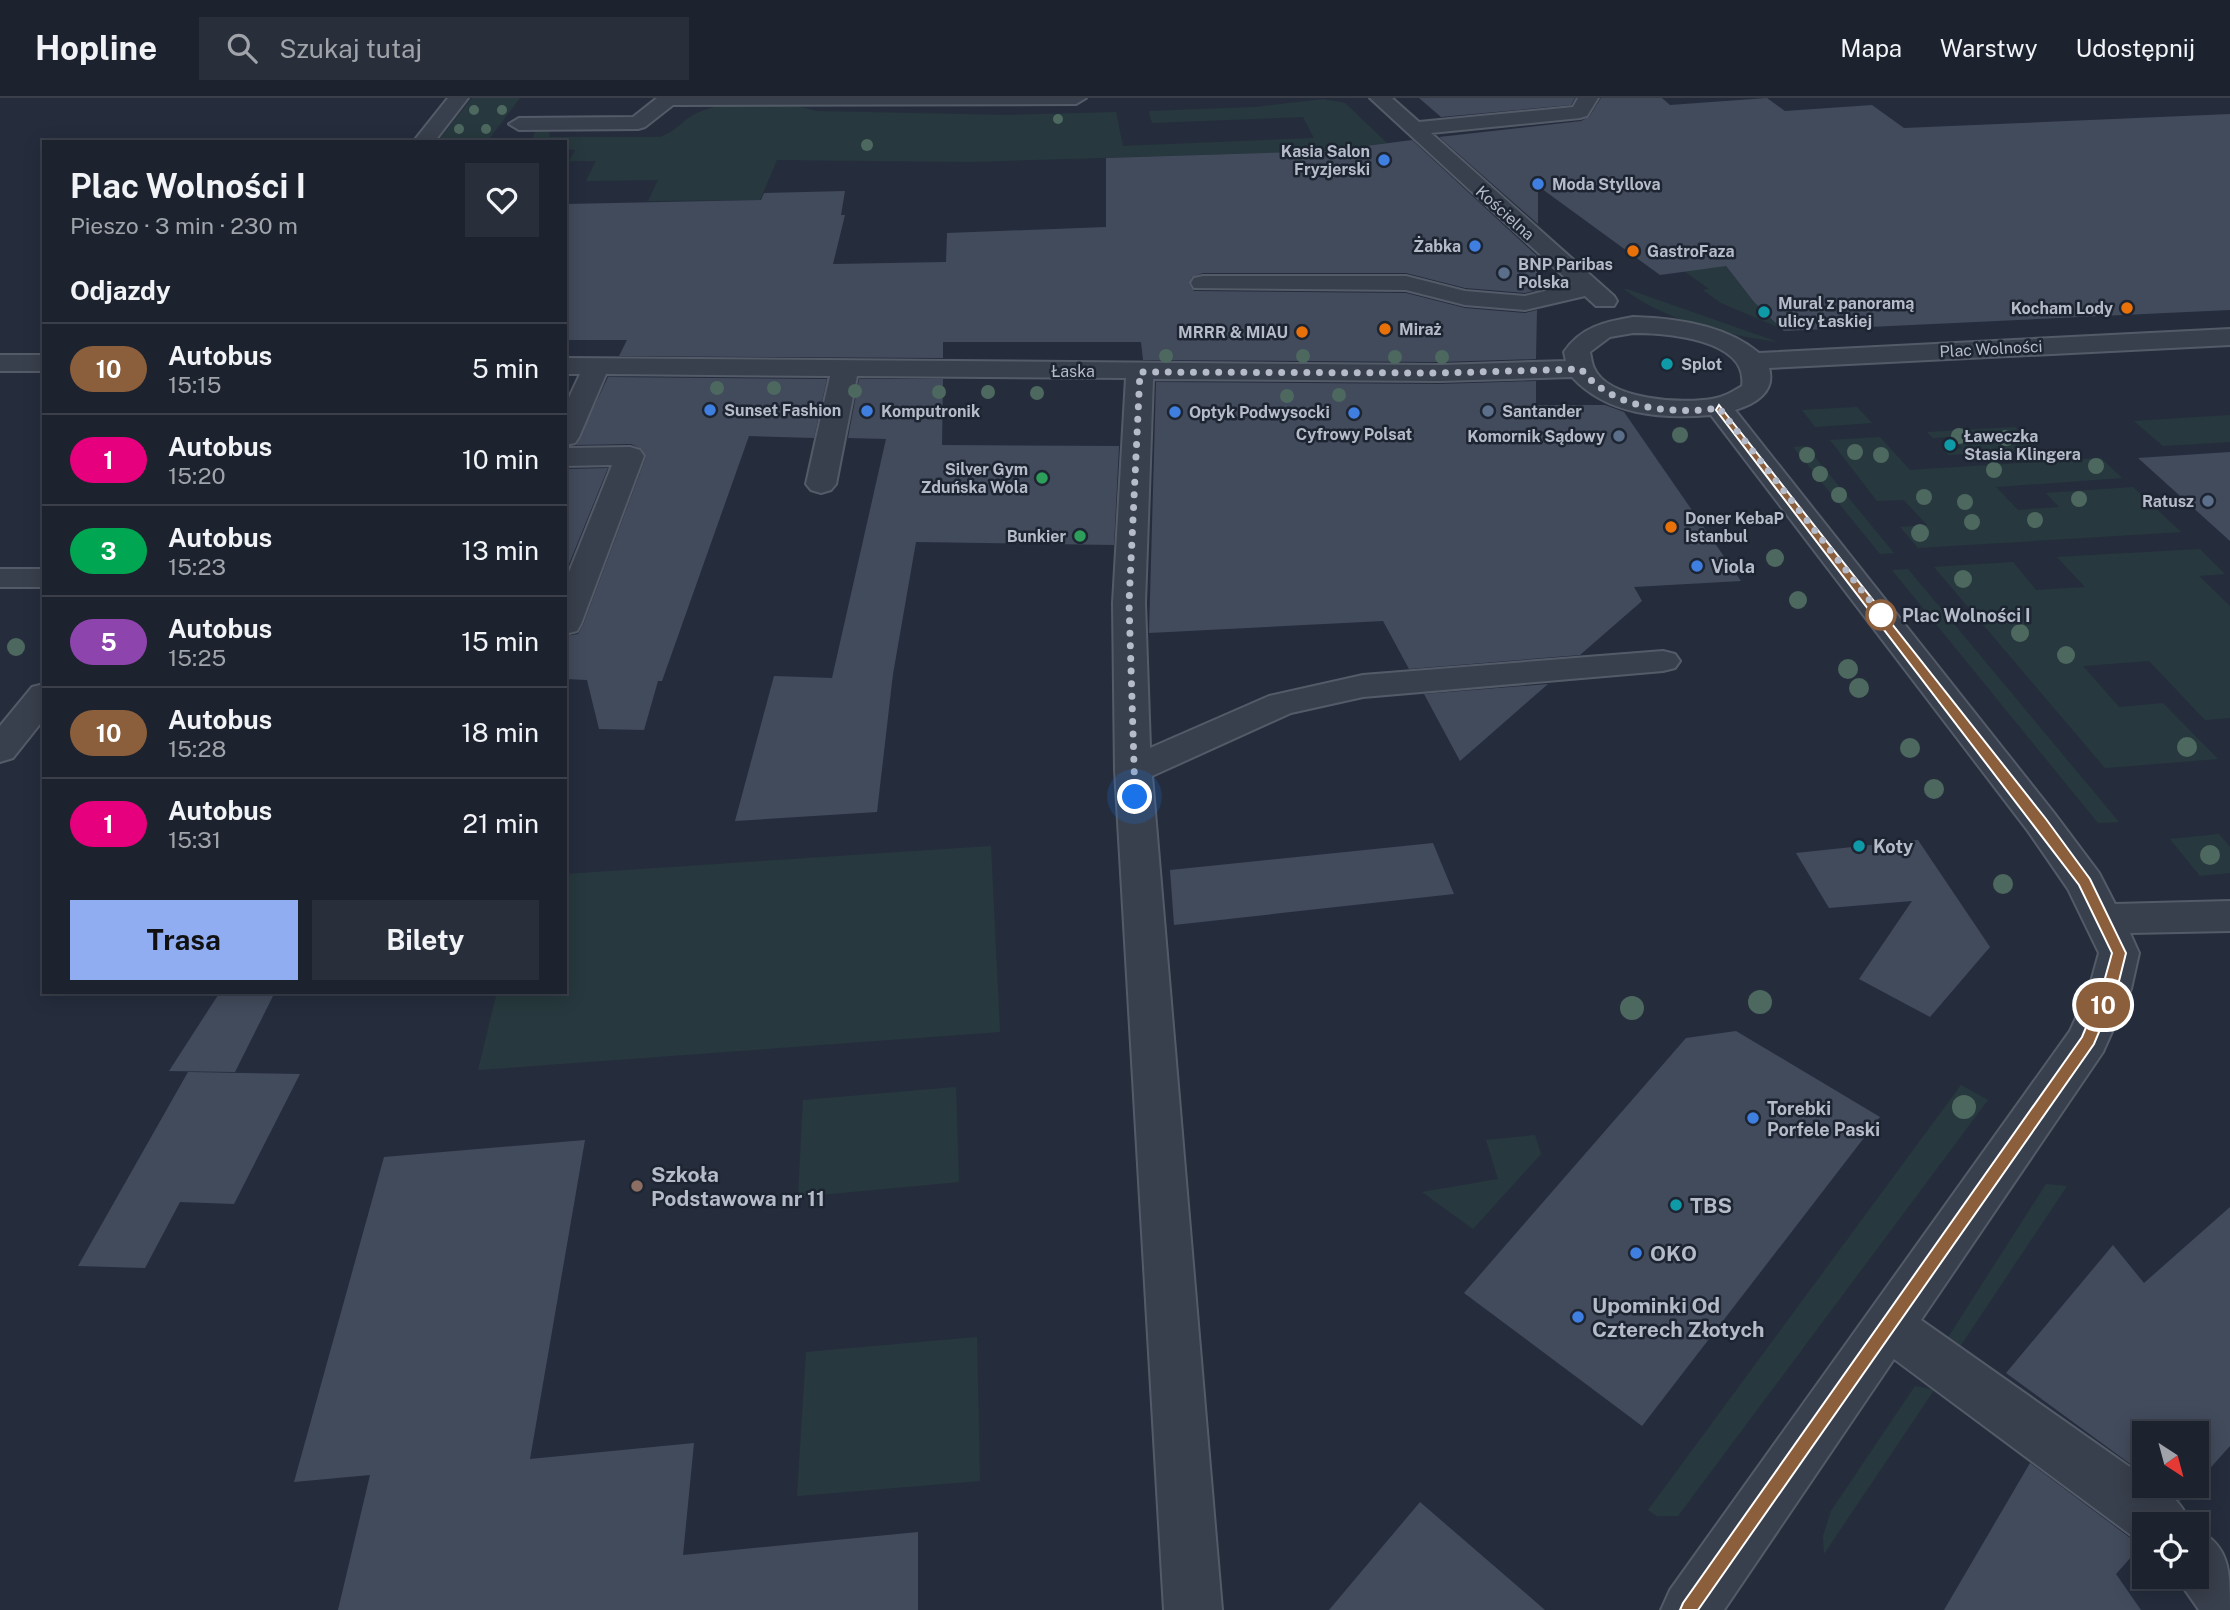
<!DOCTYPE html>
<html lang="pl">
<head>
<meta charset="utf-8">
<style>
  :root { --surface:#1c222e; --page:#292f3a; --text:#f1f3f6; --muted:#a0a4aa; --line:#3a3f4a; --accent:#90adf2 }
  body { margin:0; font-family:"Public Sans",sans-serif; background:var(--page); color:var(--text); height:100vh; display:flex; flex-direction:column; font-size:26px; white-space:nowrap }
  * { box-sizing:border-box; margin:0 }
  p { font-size:23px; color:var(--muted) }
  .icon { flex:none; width:38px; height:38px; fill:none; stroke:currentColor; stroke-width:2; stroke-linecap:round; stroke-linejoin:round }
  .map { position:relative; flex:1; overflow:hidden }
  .details { position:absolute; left:42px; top:42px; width:525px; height:854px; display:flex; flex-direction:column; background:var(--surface); border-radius:0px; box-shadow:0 4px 18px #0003,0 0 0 2px var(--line) }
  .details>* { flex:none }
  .badge { padding:0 14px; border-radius:23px; font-size:24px; line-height:46px }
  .needle { width:46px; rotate:144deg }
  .tools { position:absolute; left:2132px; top:1323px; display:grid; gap:14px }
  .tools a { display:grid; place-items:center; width:77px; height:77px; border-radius:0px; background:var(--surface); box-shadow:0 4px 18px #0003,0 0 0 2px var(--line); font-size:35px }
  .you { position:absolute; width:35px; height:35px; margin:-18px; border:5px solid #fff; border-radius:50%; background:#1a73e8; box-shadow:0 0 0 10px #1a73e833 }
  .map>.badge { position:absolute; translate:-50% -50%; box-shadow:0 0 0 4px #fff }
  h2 { padding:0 28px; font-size:26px; line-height:63px }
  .round { display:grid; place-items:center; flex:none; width:74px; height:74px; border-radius:0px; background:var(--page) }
  .head { display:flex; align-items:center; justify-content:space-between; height:119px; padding:0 28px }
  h1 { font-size:33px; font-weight:700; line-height:52px }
  .primary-button { display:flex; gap:14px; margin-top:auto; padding:14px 28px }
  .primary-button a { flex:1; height:80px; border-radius:0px; background:var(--accent); color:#111; font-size:28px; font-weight:700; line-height:80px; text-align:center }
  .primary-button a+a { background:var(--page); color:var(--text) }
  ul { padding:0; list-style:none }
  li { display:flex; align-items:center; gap:21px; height:91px; padding:0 28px; border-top:2px solid var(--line) }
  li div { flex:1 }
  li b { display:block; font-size:26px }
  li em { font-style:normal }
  li .badge { min-width:77px; font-weight:700; text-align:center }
  header { display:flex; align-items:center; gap:42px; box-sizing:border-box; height:98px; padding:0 35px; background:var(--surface); border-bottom:2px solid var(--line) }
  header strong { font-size:33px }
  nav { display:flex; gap:38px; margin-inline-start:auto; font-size:24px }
  .search { width:490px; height:63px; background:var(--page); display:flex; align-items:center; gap:18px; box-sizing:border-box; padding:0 24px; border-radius:0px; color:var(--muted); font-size:26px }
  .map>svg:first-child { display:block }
  .green { fill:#27393e }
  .building { fill:#424b5c }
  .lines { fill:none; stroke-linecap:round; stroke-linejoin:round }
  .minor-casing { stroke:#545b68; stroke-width:4 }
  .minor { fill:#39404d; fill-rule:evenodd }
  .tree { fill:#4d685f }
  .line { fill:#8b5e3c; stroke:#fff; stroke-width:2 }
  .walk { stroke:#b5bbc8; stroke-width:7; stroke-dasharray:0 12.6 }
  .shop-dot { fill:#3f7fe0; stroke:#1e2532; stroke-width:2.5 }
  .food-dot { fill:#e8710a; stroke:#1e2532; stroke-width:2.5 }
  .service-dot { fill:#5c6f8a; stroke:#1e2532; stroke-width:2.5 }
  .culture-dot { fill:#0f9aa8; stroke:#1e2532; stroke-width:2.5 }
  .leisure-dot { fill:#2e9e5b; stroke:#1e2532; stroke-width:2.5 }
  .stop-dot { fill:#fff; stroke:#8b5e3c; stroke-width:3.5 }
  .education-dot { fill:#8d6e63; stroke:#1e2532; stroke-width:2.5 }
  .labels { text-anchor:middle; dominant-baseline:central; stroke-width:5; stroke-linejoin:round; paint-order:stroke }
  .far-poi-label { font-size:16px; font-weight:bold; fill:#b5bbc8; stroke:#1e2532; text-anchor:start }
  .far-street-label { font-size:16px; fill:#b5bbc8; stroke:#1e2532 }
  .poi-label { font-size:18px; font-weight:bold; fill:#b5bbc8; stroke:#1e2532; text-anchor:start }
  .stop-label { font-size:18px; font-weight:bold; fill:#b5bbc8; stroke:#1e2532; text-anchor:start }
  .near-poi-label { font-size:21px; font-weight:bold; fill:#b5bbc8; stroke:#1e2532; text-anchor:start }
</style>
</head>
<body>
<header>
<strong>Hopline</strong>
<div class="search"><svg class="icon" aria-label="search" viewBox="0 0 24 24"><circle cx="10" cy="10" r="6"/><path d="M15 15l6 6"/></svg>Szukaj tutaj</div>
<nav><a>Mapa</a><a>Warstwy</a><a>Udostępnij</a></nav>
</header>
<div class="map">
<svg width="2230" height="1512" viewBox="0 0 2230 1512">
  <rect width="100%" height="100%" fill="#252d3d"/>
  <!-- green -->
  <path class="green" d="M472,0h48l-33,44h-50z
    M1323,1l22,4 42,40 -59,8 -358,11 -193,-2 -17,40 -112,1 10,-21 -72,1 10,-20h-27l6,-11 -10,-1v-7h-35l7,-13h13l-1,8h111c16,-5 23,-18 37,-24 35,-15 83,-14 119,-2l192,4 108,-3 7,34 191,-8 -11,-21 -151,6 -3,-12 107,-4z
    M1621,127l102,38 31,39 26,26 -59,-25 -18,-13 6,-1z
    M1624,191h3l151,53c-51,-7 -113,-21 -154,-53z
    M1857,309l15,16 -57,4 -13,-17z
    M2230,317v27l-67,4 -29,-25z
    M2015,329l23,23 -90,5 -4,-5 18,-2 -11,-11 -18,1 -6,-6z
    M1880,339l30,33 191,-12 21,20 -126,9 22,23 41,-3 -13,-14 87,-6 48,45 -263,16 -18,-21 27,-2 -23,-25 -27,1 -47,-61z
    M1806,348l88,107 -14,1 -87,-107z
    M2200,451l25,25 -26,2 31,30v112l-25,2 -56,-59 -66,5 36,41 44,-4 55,56 -113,9 -171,-201 79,-5 23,28 49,-3 -28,-30z
    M1908,471l211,253 -21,1 -206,-253z
    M2219,736l11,13v26l-30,3 -30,-37z
    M991,748l9,186 -522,38 19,-78h68v-118z
    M1961,987l27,15 -310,416h-21l-9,-6z
    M956,989l3,95 -161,15 5,-97z
    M1535,1037l6,19 -68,75 -51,-37 76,-13 -12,-39z
    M2046,1086l21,2 -110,165 -12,-9z
    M977,1239l3,144 -183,15 9,-144z
    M1915,1288l19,4 -110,164 -1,-18 8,-25z"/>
  <!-- building -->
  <path class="building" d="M1419,0h156l-4,7 -130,12z
    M1601,0h61l8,7 97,-7 18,13 87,-6 32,23 326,-14v196l-446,21 -30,-29 -28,-36 -66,9 -122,-89v38l-99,-87 142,-16 8,-4z
    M1412,42l125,116v34l-12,3 -60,-5 -59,-15h-203l-11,4 -3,7 5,7 212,2 59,15 60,5 12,-3 -1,49 -96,3 -297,-2 -2,-18h-198v16l-324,-2 8,-16h-62v-136l196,-4 3,-7 81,-2 -4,24h4l-12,49 113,-2 1,-29 159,-6v-69l221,-7z
    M608,279l219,2 -13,59 -65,-2 -87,245h-4l-14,49 -45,-1 -12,-49 -22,-1v-43l13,-2 5,-9 63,-168 -4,-8 -11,-5 -55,1z
    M859,281h84l-1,66 177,1 -5,99 -198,-3 -23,132 -16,138 -142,9 39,-145 58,2 54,-239 -38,-1z
    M1536,283v24h69l19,7 117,169 -107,6 8,14 -62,54 -171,14 -26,-48 -234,12 7,-251 284,2z
    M2230,354v89l-92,-83z
    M608,370l-43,106v-105z
    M1548,586l-88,77 -36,-67z
    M1918,742l72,107 -60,70 -71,-38 53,-78 -83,7 -33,-55z
    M1433,745l21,51 -280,31 -4,-55z
    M220,894h55l-40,80 -66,-1z
    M1736,933l144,86 -238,309 -178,-133 222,-255z
    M188,974l112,2 -66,130 -54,-2 -35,66 -67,-2z
    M585,1042l-55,319 164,-16 -11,112 235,-23v78h-580l32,-135 -76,7 90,-325z
    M2230,1109v239l-34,38v-51h-52v41l-138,-101 107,-128 31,38z
    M2030,1365l111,83 -25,28 25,36h-197z
    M2158,1388h36l-14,15z
    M1420,1404l125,108h-216z"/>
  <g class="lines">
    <!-- minor casing -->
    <g class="minor-casing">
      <path id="minor" d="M448,0h20l-34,44h-21z
        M657,0h429l-10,6 -403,1 -28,22 -7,2 -119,1 -10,-6 10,-6 114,-1z
        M1370,0h22l27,24 154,-15 5,-9h20l-11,18 -7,2 -149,15 183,163 3,5 -3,5h-18l-11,-10 -60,14 -60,-5 -59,-15 -212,-2 -3,-5 3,-5 9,-2h203l59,15 60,5 47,-12z
        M1633,219c42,1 93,8 126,36l471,-24v16l-461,23c7,24 -14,36 -34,42l319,403 45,60 16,31 115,-3v30l-100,2 9,20 -8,36 -28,63 -182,268 223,157v9c24,0 38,18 47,38h-47l-1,20 -249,-185 -170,251h-63l9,-20 400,-559 19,-42 10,-36 -31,-64 -40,-58 -317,-416c-50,4 -104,0 -139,-38l-132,4 -287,-2 -8,224 5,145 119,-52 94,-21 300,-24 12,3 5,7 -5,7 -12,3 -300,26 -72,16 -139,63 70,834h-58l-49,-840 -2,-167 13,-225 -269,-2 -21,108 -5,6 -10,3 -10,-3 -5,-6 24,-108 -224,-2 -27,63 -4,6 -10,2v-39l15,-32h-15v-16l875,7 126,-4 -2,-9c17,-25 40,-30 69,-35zM1633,235c33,0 116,6 109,53 -10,6 -18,11 -30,13 -30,5 -104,1 -118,-31 -2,-4 -3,-11 -4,-16l20,-15z
        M0,257h44v16h-44z
        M630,349l10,3 4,6 -63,168 -4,7 -12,3v-52l47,-117 -47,1v-18z
        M0,471h44v18h-44z
        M44,586v35l-31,39 -13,4v-36l32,-39z
        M2196,1431c34,17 34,42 34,81h-31l-23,-33h20z"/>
    </g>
    <!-- minor -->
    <use href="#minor" class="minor"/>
  </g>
  <!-- trees -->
  <g class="tree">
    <circle cx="474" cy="12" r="5"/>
    <circle cx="502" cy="12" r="5"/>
    <circle cx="1058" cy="21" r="5"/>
    <circle cx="459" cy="31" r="5"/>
    <circle cx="486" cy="31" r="5"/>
    <circle cx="867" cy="47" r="6"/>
    <circle cx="1166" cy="258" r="7"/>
    <circle cx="1303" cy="258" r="7"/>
    <circle cx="1395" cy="259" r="7"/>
    <circle cx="1442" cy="259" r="7"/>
    <circle cx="717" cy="290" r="7"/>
    <circle cx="774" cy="290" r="7"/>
    <circle cx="855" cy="293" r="7"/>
    <circle cx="939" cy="294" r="7"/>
    <circle cx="988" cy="294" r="7"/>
    <circle cx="1037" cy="295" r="7"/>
    <circle cx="1339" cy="297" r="7"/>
    <circle cx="1287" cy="298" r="7"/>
    <circle cx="1680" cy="337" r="8"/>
    <circle cx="1959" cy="338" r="8"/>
    <circle cx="2006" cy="340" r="8"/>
    <circle cx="1855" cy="354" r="8"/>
    <circle cx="1807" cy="357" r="8"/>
    <circle cx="1881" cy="357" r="8"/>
    <circle cx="2096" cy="368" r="8"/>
    <circle cx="1994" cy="372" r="8"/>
    <circle cx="1820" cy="376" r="8"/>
    <circle cx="1839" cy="397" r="8"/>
    <circle cx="1924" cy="399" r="8"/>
    <circle cx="2079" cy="401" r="8"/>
    <circle cx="1965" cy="404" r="8"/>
    <circle cx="2035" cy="422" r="8"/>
    <circle cx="1972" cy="424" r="8"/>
    <circle cx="1920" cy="435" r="9"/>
    <circle cx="1775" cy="460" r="9"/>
    <circle cx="1963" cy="481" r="9"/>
    <circle cx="1798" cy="502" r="9"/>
    <circle cx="2020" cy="535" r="9"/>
    <circle cx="16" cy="549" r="9"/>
    <circle cx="2066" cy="557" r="9"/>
    <circle cx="1848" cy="571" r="10"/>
    <circle cx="1859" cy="590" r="10"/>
    <circle cx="2187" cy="649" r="10"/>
    <circle cx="1910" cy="650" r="10"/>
    <circle cx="1934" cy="691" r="10"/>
    <circle cx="2210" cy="757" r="10"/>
    <circle cx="2003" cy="786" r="10"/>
    <circle cx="1760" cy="904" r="12"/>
    <circle cx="1632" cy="910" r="12"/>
    <circle cx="1964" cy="1009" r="12"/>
  </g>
  <!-- line -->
  <path class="line" d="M1719,307l327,414 44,60 36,74 -9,36 -23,55 -396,566h-18l3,-7 399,-566 20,-48 10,-36 -33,-68 -363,-475z"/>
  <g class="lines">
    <!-- walk -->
    <path class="walk" d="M1135,699l-6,-194 11,-231 300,1 141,-4c30,40 93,46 138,39l162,207"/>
  </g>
  <!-- markers -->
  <g class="shop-dot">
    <circle cx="1384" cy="62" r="7"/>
    <circle cx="1538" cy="86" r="7"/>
    <circle cx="1475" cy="148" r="7"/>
    <circle cx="710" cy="312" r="7"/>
    <circle cx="867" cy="313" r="7"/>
    <circle cx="1175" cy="314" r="7"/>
    <circle cx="1354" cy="315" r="7"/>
    <circle cx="1697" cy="468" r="7"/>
    <circle cx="1753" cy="1020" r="7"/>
    <circle cx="1636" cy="1155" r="7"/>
    <circle cx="1578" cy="1219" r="7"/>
  </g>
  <g class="food-dot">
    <circle cx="1633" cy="153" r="7"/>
    <circle cx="2127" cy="210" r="7"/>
    <circle cx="1385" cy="231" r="7"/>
    <circle cx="1302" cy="234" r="7"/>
    <circle cx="1671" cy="429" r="7"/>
  </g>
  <g class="service-dot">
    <circle cx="1504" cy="175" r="7"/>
    <circle cx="1488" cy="313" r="7"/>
    <circle cx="1619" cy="338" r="7"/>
    <circle cx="2208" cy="403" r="7"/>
  </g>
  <g class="culture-dot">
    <circle cx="1764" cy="214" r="7"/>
    <circle cx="1667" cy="266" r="7"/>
    <circle cx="1950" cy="347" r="7"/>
    <circle cx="1859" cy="748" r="7"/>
    <circle cx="1676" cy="1107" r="7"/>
  </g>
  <g class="leisure-dot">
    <circle cx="1042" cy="380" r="7"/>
    <circle cx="1080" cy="438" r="7"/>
  </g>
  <circle class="stop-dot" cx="1881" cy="517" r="14"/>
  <circle class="education-dot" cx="637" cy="1088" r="7"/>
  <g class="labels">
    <!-- far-poi labels -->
    <g class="far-poi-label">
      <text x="1370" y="53" text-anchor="end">Kasia Salon<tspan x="1370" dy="18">Fryzjerski</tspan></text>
      <text x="1552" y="86">Moda Styllova</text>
      <text x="1461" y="148" text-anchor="end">Żabka</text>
      <text x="1647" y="153">GastroFaza</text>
      <text x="1518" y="166">BNP Paribas<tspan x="1518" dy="18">Polska</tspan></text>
      <text x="1778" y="205">Mural z panoramą<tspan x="1778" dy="18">ulicy Łaskiej</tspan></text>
      <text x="2113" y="210" text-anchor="end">Kocham Lody</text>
      <text x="1399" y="231">Miraż</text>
      <text x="1288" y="234" text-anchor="end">MRRR &amp; MIAU</text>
      <text x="1681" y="266">Splot</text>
      <text x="724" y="312">Sunset Fashion</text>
      <text x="881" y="313">Komputronik</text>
      <text x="1502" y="313">Santander</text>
      <text x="1189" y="314">Optyk Podwysocki</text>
      <text x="1354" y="336" text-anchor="middle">Cyfrowy Polsat</text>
      <text x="1605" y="338" text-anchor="end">Komornik Sądowy</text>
      <text x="1964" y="338">Ławeczka<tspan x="1964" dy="18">Stasia Klingera</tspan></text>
      <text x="1028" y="371" text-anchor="end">Silver Gym<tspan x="1028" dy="18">Zduńska Wola</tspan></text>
      <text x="2194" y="403" text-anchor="end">Ratusz</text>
      <text x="1685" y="420">Doner KebaP<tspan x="1685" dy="18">Istanbul</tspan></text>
      <text x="1066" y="438" text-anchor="end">Bunkier</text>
    </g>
    <!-- far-street labels -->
    <g class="far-street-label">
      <text transform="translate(1505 115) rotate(42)">Kościelna</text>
      <text transform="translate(1991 251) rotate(-3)">Plac Wolności</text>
      <text x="1073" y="273">Łaska</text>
    </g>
    <!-- poi labels -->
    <g class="poi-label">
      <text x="1711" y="468">Viola</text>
      <text x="1873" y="748">Koty</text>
      <text x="1767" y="1010">Torebki<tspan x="1767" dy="21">Porfele Paski</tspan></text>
    </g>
    <!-- stop labels -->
    <g class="stop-label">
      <text x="1902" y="517">Plac Wolności I</text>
    </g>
    <!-- near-poi labels -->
    <g class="near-poi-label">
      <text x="651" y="1076">Szkoła<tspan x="651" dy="24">Podstawowa nr 11</tspan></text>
      <text x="1690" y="1107">TBS</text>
      <text x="1650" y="1155">OKO</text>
      <text x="1592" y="1207">Upominki Od<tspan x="1592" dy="24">Czterech Złotych</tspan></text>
    </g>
  </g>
</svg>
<div class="tools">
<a><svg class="needle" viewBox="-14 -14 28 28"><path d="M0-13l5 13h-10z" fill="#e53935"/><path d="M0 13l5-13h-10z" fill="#a0a4aa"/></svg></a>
<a><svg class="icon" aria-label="locate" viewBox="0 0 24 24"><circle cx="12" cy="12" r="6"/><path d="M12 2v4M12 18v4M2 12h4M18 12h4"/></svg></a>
</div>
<div class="you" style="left:1135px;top:699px"></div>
<b class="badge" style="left:2103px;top:907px;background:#8b5e3c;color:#fff">10</b>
<section class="details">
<div class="head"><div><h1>Plac Wolności I</h1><p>Pieszo · 3 min · 230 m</p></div><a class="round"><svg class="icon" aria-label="heart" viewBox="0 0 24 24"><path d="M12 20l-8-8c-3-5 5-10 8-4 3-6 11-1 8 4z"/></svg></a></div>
<h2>Odjazdy</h2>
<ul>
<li><span class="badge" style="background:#8b5e3c;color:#fff">10</span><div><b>Autobus</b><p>15:15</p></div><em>5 min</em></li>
<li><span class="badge" style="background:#e6007e;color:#fff">1</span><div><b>Autobus</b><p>15:20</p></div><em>10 min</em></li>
<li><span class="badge" style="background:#00a651;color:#fff">3</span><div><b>Autobus</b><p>15:23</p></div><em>13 min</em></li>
<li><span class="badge" style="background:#8e44ad;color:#fff">5</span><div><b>Autobus</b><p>15:25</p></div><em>15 min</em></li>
<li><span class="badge" style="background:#8b5e3c;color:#fff">10</span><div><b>Autobus</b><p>15:28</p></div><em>18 min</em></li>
<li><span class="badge" style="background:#e6007e;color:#fff">1</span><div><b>Autobus</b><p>15:31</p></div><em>21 min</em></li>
</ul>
<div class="primary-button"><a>Trasa</a><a>Bilety</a></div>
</section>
</div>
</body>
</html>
